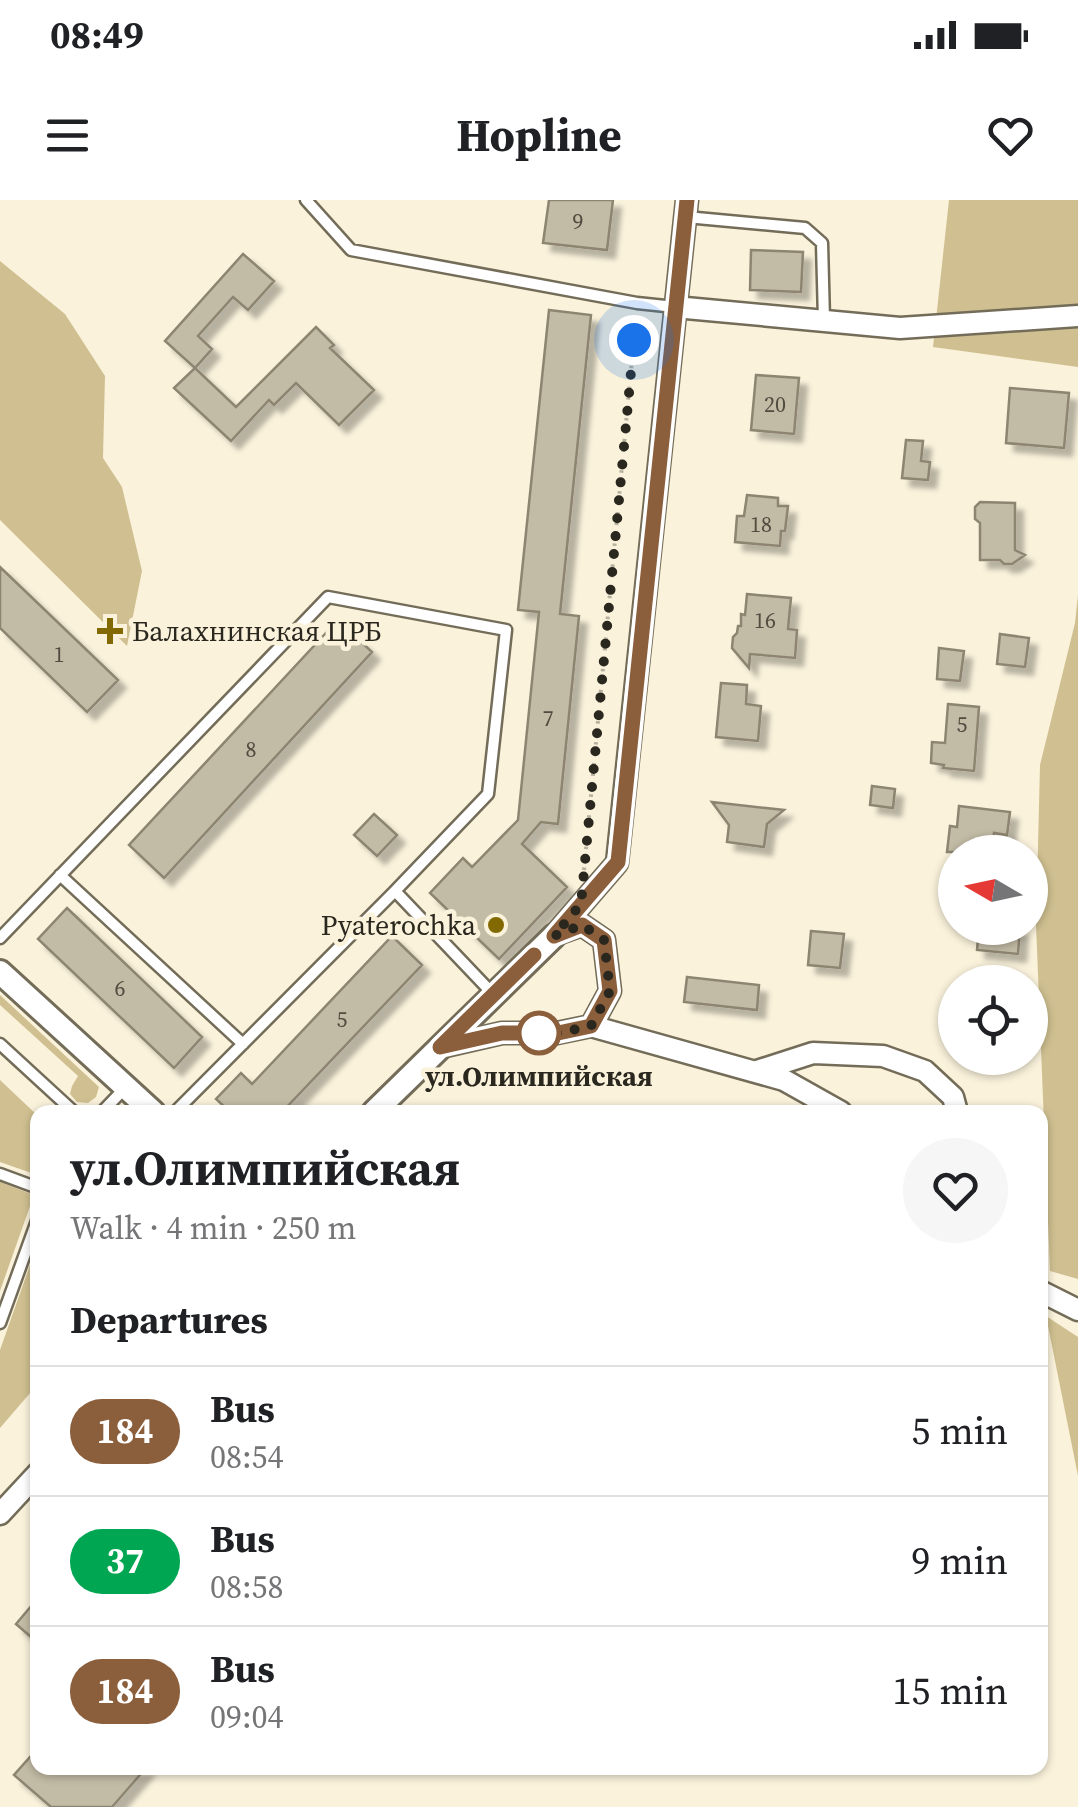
<!DOCTYPE html>
<html lang="en">
<head>
<meta charset="utf-8">
<style>
  :root { --surface:#fff; --page:#f6f6f6; --text:#202124; --muted:#757577; --line:#e0e0e0 }
  body { margin:0; font-family:"Source Serif 4",serif; background:var(--page); color:var(--text); height:100vh; display:flex; flex-direction:column; font-size:38px; white-space:nowrap }
  * { box-sizing:border-box; margin:0 }
  p { font-size:32px; color:var(--muted) }
  .icon { flex:none; width:55px; height:55px; fill:none; stroke:currentColor; stroke-width:2; stroke-linecap:round; stroke-linejoin:round }
  .map { position:relative; flex:1; overflow:hidden }
  .drawer { position:absolute; left:30px; top:905px; width:1018px; height:670px; display:flex; flex-direction:column; background:var(--surface); border-radius:20px; box-shadow:0 2px 8px #0004 }
  .drawer>* { flex:none }
  .badge { padding:0 20px; border-radius:32px; font-size:35px; line-height:65px }
  .needle { width:65px; rotate:279deg }
  .buttons { position:absolute; left:938px; top:635px; display:grid; gap:20px }
  .buttons a { display:grid; place-items:center; width:110px; height:110px; border-radius:50%; background:var(--surface); box-shadow:0 2px 8px #0004; font-size:50px }
  .you { position:absolute; width:50px; height:50px; margin:-25px; border:8px solid #fff; border-radius:50%; background:#1a73e8; box-shadow:0 0 0 15px #1a73e833 }
  .map>.badge { position:absolute; translate:-50% -50%; box-shadow:0 0 0 5px #fff }
  h2 { padding:0 40px; font-size:38px; line-height:90px }
  .round { display:grid; place-items:center; flex:none; width:105px; height:105px; border-radius:52px; background:var(--page) }
  .summary { display:flex; align-items:center; justify-content:space-between; height:170px; padding:0 40px }
  h1 { font-size:48px; font-weight:700; line-height:75px }
  ul { padding:0; list-style:none }
  li { display:flex; align-items:center; gap:30px; height:130px; padding:0 40px; border-top:2px solid var(--line) }
  li div { flex:1 }
  li b { display:block; font-size:38px }
  li em { font-style:normal }
  li .badge { min-width:110px; font-weight:700; text-align:center }
  .status { display:flex; justify-content:space-between; align-items:center; height:70px; padding:0 50px; background:var(--surface); direction:ltr }
  .status svg { height:28px; fill:currentColor }
  header { display:flex; justify-content:space-between; align-items:center; height:130px; padding:0 40px; background:var(--surface); font-size:45px; font-weight:700 }
  .map>svg:first-child { display:block }
  .green { fill:#d0c091 }
  .building { fill:#c2bba5; stroke:#8d8571; stroke-width:2.5; filter:url(#shadow) }
  .lines { fill:none; stroke-linecap:round; stroke-linejoin:round }
  .service-casing { stroke:#736c58; stroke-width:15 }
  .minor-casing { stroke:#736c58; stroke-width:25 }
  .tertiary-casing { stroke:#736c58; stroke-width:28 }
  .path { stroke:#b6b09e; stroke-width:4; stroke-dasharray:2.5 8; stroke-linecap:butt }
  .service { stroke:#fff; stroke-width:10 }
  .minor { stroke:#fff; stroke-width:20 }
  .tertiary { stroke:#fff; stroke-width:22 }
  .line-casing { stroke:#fff; stroke-width:22 }
  .line { stroke:#8b5e3c; stroke-width:15 }
  .walk { stroke:#2a271f; stroke-width:10; stroke-dasharray:0 18 }
  .poi-dot { fill:#836902; stroke:#faf2db; stroke-width:4 }
  .stop-dot { fill:#fff; stroke:#8b5e3c; stroke-width:5 }
  .labels { text-anchor:middle; dominant-baseline:central; stroke-width:9; stroke-linejoin:round; paint-order:stroke }
  .number-label { font-size:22px; fill:#504c40 }
  .poi-label { font-size:28px; fill:#2a271f; stroke:#faf2db; text-anchor:start }
  .stop-label { font-size:28px; font-weight:bold; fill:#2a271f; stroke:#faf2db }
</style>
</head>
<body>
<div class="status"><b>08:49</b><svg viewBox="0 0 49 12"><path d="M0 12V9h3v3zM5 12V6h3v6zM10 12V3h3v9zM15 12V0h3v12zM26 1h20v11H26zM47 4h2v5h-2z"/></svg></div>
<header><svg class="icon" aria-label="menu" viewBox="0 0 24 24"><path d="M4 6h16M4 12h16M4 18h16"/></svg>Hopline<svg class="icon" aria-label="heart" viewBox="0 0 24 24"><path d="M12 20l-8-8c-3-5 5-10 8-4 3-6 11-1 8 4z"/></svg></header>
<div class="map">
<svg width="1078" height="1607" viewBox="0 0 1078 1607">
  <defs>
    <filter id="shadow"><feDropShadow dx="8" dy="8" stdDeviation="2.5" flood-color="#0004"/></filter>
  </defs>
  <rect width="100%" height="100%" fill="#faf2db"/>
  <!-- green -->
  <path class="green" d="M949,0h129v167l-145,-20z
    M0,61l65,53 40,62 -2,82 19,29 20,84 -15,75 -127,-126z
    M1078,395v684l-28,-8 -14,-346 4,-160 35,-142z
    M0,795l99,92 -3,10 -8,6 -11,-1 -7,-8 2,-8 6,-10 -78,-71z
    M0,880l37,35v60l-37,-13z
    M0,982l34,13 -34,96z
    M37,1045v140l-37,43v-78z
    M1046,1116l32,21v139z"/>
  <!-- building -->
  <path class="building" d="M549,0h64l-6,50 -64,-7z
    M751,50l52,2 -2,40 -51,-2z
    M243,54l31,27 -26,29 -15,-13 -35,39 14,13 -17,19 -30,-27z
    M549,110l42,5 -31,299 19,2 -21,208 -17,-2 -19,22 45,43 -68,72 -69,-66 33,-35 9,9 46,-47 21,-208 -21,-2z
    M316,127l18,18 -4,3 44,42 -35,35 -43,-42 -22,22 -5,-5 -38,41 -57,-53 21,-20 41,39z
    M756,175l43,3 -5,56 -43,-4z
    M1010,188l59,5 -5,55 -58,-5z
    M906,240l17,1 -2,20 9,1 -2,18 -26,-2z
    M747,295l31,3v8h10l-3,25h-4l-1,15 -45,-4 2,-26h7z
    M980,302l35,1v47l10,5 -13,9h-8l-4,-4h-20v-37l-5,-4v-12z
    M0,367l118,113 -31,32 -87,-84z
    M747,394l44,4 -3,31 9,1 -2,28 -45,-4 -1,14 -17,-20 1,-11 4,-4 1,-7h3v-12l4,1z
    M338,420l34,32 -208,226 -35,-33z
    M1000,434l29,4 -4,29 -28,-3z
    M939,448l25,3 -4,30 -23,-2z
    M721,483l26,2 -1,19 15,2 -3,35 -42,-4z
    M948,504l31,3 -5,64 -31,-3 1,-3 -13,-2 1,-21 13,1z
    M872,586l23,3 -2,19 -23,-3z
    M712,602l72,8 -17,14 -3,23 -37,-5 2,-17z
    M959,606l51,6 -3,23 -13,-2 -3,19h-44l3,-26 7,1z
    M374,614l23,21 -20,21 -23,-21z
    M67,708l135,129 -28,31 -136,-129z
    M979,728h41l-2,26 -41,-4z
    M811,731l33,3 -4,34 -32,-3z
    M392,736l30,29 -140,147h-52l-14,-13 25,-26 11,11z
    M687,777l72,8 -2,25 -73,-8z
    M38,1398v45l-22,-19z
    M38,1548v20h108l-34,39h-61l-37,-32z"/>
  <g class="lines">
    <!-- service casing -->
    <g class="service-casing">
      <path id="service" d="M306,0l45,50 286,53 38,4
        M686,17l119,11 17,15 2,77
        M60,675l183,169
        M0,738l328,-341 178,33 -18,164 -93,97
        M0,844l74,68
        M102,912l23,-24
        M175,912l220,-221 98,103
        M0,974l38,14
        M0,1123l38,-105"/>
    </g>
    <!-- minor casing -->
    <g class="minor-casing">
      <path id="minor" d="M675,107l225,21 178,-12
        M554,736l63,-73 70,-663
        M591,826l193,54 57,32
        M441,847l61,-14h55l34,-7 19,-35 -6,-51 -22,-15 -25,9
        M757,871l56,-18 70,3 42,15 28,26 4,15
        M1040,1091l38,19
        M0,1314l38,-41"/>
    </g>
    <!-- tertiary casing -->
    <g class="tertiary-casing">
      <path id="tertiary" d="M0,772l153,140
        M374,912l180,-176"/>
    </g>
    <!-- path -->
    <path class="path" d="M584,670l52,-553"/>
    <!-- service -->
    <use href="#service" class="service"/>
    <!-- minor -->
    <use href="#minor" class="minor"/>
    <!-- tertiary -->
    <use href="#tertiary" class="tertiary"/>
  </g>
  <g class="lines">
    <!-- line casing -->
    <g class="line-casing">
      <path id="line" d="M534,755l-94,92 62,-14h56l33,-7 19,-35 -6,-51 -22,-15 -28,11 64,-74 69,-662"/>
    </g>
    <!-- line -->
    <use href="#line" class="line"/>
    <!-- walk -->
    <path class="walk" d="M539,833h-9h28l33,-7 19,-35 -6,-51 -22,-15 -28,11 27,-32 53,-564"/>
  </g>
  <!-- markers -->
  <g class="poi-dot">
    <path d="M105 416h10v10h10v10h-10v10h-10v-10h-10v-10h10z"/>
    <circle cx="496" cy="725" r="10"/>
  </g>
  <circle class="stop-dot" cx="539" cy="833" r="20"/>
  <g class="labels">
    <!-- number labels -->
    <g class="number-label">
      <text x="578" y="21">9</text>
      <text x="775" y="204">20</text>
      <text x="761" y="324">18</text>
      <text x="765" y="420">16</text>
      <text x="59" y="454">1</text>
      <text x="548" y="518">7</text>
      <text x="962" y="524">5</text>
      <text x="251" y="549">8</text>
      <text x="120" y="788">6</text>
      <text x="342" y="819">5</text>
    </g>
    <!-- poi labels -->
    <g class="poi-label">
      <text x="132" y="431">Балахнинская ЦРБ</text>
      <text x="476" y="725" text-anchor="end">Pyaterochka</text>
    </g>
    <!-- stop labels -->
    <g class="stop-label">
      <text x="539" y="876">ул.Олимпийская</text>
    </g>
  </g>
</svg>
<div class="buttons">
<a><svg class="needle" viewBox="-14 -14 28 28"><path d="M0-13l5 13h-10z" fill="#e53935"/><path d="M0 13l5-13h-10z" fill="#757577"/></svg></a>
<a><svg class="icon" aria-label="locate" viewBox="0 0 24 24"><circle cx="12" cy="12" r="6"/><path d="M12 2v4M12 18v4M2 12h4M18 12h4"/></svg></a>
</div>
<div class="you" style="left:634px;top:140px"></div>
<section class="drawer">
<div class="summary"><div><h1>ул.Олимпийская</h1><p>Walk · 4 min · 250 m</p></div><a class="round"><svg class="icon" aria-label="heart" viewBox="0 0 24 24"><path d="M12 20l-8-8c-3-5 5-10 8-4 3-6 11-1 8 4z"/></svg></a></div>
<h2>Departures</h2>
<ul>
<li><span class="badge" style="background:#8b5e3c;color:#fff">184</span><div><b>Bus</b><p>08:54</p></div><em>5 min</em></li>
<li><span class="badge" style="background:#00a651;color:#fff">37</span><div><b>Bus</b><p>08:58</p></div><em>9 min</em></li>
<li><span class="badge" style="background:#8b5e3c;color:#fff">184</span><div><b>Bus</b><p>09:04</p></div><em>15 min</em></li>
</ul>
</section>
</div>
</body>
</html>
